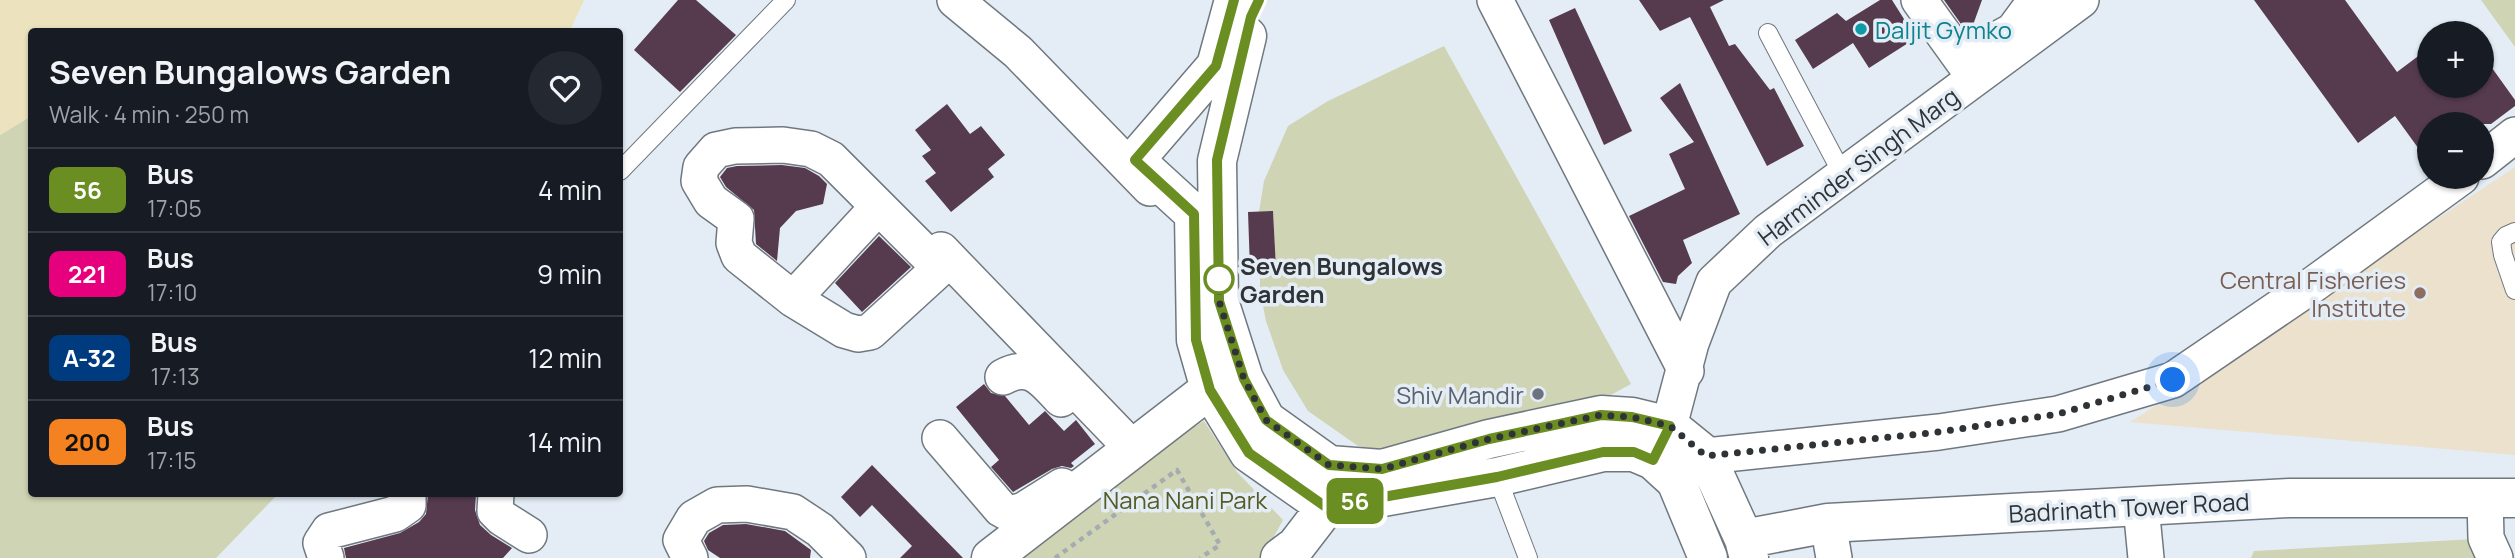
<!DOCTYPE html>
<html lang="en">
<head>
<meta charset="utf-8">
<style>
  :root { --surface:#171b24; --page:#242831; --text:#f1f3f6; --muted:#9ea1a6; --line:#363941 }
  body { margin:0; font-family:Manrope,sans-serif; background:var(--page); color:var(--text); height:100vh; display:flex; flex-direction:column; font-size:26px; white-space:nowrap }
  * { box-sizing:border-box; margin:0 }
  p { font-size:23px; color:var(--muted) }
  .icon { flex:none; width:38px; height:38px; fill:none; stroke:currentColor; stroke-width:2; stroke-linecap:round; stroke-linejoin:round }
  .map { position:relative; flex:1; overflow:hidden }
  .side { position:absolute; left:28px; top:28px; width:595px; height:469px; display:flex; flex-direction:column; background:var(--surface); border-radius:7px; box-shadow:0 2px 5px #0004 }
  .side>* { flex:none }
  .badge { padding:0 14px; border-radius:10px; font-size:24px; line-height:46px }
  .buttons { position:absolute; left:2417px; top:21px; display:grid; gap:14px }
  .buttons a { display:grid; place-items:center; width:77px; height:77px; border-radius:50%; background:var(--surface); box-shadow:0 2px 5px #0004; font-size:35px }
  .you { position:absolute; width:35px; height:35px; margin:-18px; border:5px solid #fff; border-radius:50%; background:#1a73e8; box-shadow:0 0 0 10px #1a73e833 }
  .map>.badge { position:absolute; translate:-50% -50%; box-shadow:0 0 0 4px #fff }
  .round { display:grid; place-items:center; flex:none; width:74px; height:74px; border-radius:37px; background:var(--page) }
  .summary { display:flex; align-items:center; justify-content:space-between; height:119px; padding:0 21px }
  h1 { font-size:33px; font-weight:700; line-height:52px }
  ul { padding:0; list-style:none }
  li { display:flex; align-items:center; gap:21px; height:84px; padding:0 21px; border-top:2px solid var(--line) }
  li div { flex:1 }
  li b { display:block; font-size:26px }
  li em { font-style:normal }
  li .badge { min-width:77px; font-weight:700; text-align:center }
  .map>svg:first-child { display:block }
  .education { fill:#ebe1cc }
  .green { fill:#ced4b4 }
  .sand { fill:#ece2bd }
  .building { fill:#563b4e }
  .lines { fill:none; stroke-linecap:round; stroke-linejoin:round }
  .lane-casing { stroke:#70787f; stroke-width:20 }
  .street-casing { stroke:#70787f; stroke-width:38 }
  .secondary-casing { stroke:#70787f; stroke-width:41 }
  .path { stroke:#a4abb1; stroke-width:4.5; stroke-dasharray:5 5; stroke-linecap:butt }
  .lane { stroke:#fff; stroke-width:18 }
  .street { stroke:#fff; stroke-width:35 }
  .secondary { stroke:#fff; stroke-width:38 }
  .line-casing { stroke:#fff; stroke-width:16 }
  .line { stroke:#6b8e23; stroke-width:10 }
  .walk { stroke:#2f3336; stroke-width:7; stroke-dasharray:0 12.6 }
  .culture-dot { fill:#0f9aa8; stroke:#e4edf5; stroke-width:2.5 }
  .stop-dot { fill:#fff; stroke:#6b8e23; stroke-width:3.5 }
  .education-dot { fill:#8d6e63; stroke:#e4edf5; stroke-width:2.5 }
  .worship-dot { fill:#6b7280; stroke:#e4edf5; stroke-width:2.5 }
  .labels { text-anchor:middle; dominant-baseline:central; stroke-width:7; stroke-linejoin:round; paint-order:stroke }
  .culture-label { font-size:24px; fill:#0d838f; stroke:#e4edf5; text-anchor:start }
  .street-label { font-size:24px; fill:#2f3336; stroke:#e4edf5 }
  .stop-label { font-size:24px; font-weight:bold; fill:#2f3336; stroke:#e4edf5; text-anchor:start }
  .education-label { font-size:24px; fill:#785e54; stroke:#e4edf5; text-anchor:end }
  .worship-label { font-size:24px; fill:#5b616d; stroke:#e4edf5; text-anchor:end }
  .park-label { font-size:24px; fill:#545b24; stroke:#e4edf5 }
</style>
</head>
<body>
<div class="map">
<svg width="2515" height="558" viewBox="0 0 2515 558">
  <rect width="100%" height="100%" fill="#e4edf5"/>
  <!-- education -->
  <path class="education" d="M2515,167v288l-385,-33 41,-26z"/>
  <!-- green -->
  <path class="green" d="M2481,0h34v47z
    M1444,46l187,338 -22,12 -128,25 -90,33 -33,-8 -50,-35 -25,-41 -17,-49 -6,-30v-22l16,-1 -3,-57 -14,1 5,-31 24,-55 40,-25z
    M31,116l1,378h246l-62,64h-216v-423z
    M1204,421l33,51 46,48 -21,38h-254l124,-95z
    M2475,539l1,19h-225l3,-7z"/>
  <!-- sand -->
  <path class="sand" d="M0,0h584l-14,31 -538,1 -1,84 -31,19z"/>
  <!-- building -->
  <path class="building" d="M678,0h18l40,35 -56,57 -46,-42z
    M1639,0h85l-14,7 19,39 6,-2 35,46 4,-2 30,58 -37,20 -77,-149 -30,14z
    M1880,0h12l24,38 -47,30 -16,-25 -40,26 -18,-29 42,-27 9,8z
    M1944,0h38l-9,25 -12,-1z
    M2254,0h91l52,72 32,-24v38h53v-32l33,46v6l-24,18h-62v39l-34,-47 -37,27z
    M1575,8l57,123 -28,14 -55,-125z
    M1680,83l60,131 -57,26 9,23 -14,13 -2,8 -13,-2 -34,-66 56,-27 -16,-35 25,-12 -34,-44z
    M947,104l23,30 11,-8 24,29 -17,14 6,8 -43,35 -26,-31 11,-8 -14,-17 9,-6 -16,-20z
    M782,165l23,3 14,8 8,8 -4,20 -27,7 -16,17 -3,33 -21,-17 -2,-34 -28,-23 -6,-10 7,-9 10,-2z
    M1273,211l3,57 -26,1 -2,-57z
    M879,236l32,31 -49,45 -27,-29z
    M984,384l7,9 14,3 24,29 16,-14 19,20 12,-11 19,24 -24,19 3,3 -3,2 -9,-2 -10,3 -39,23 -22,-25 8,-7 -43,-53z
    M872,465l91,93h-63l12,-12 -40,-41 -12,12 -19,-20z
    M428,494h48l-1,16 5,15 11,10 21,13 -9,10h-157l-2,-10 56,-15 19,-11 7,-8z
    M746,524l39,7 26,19 -1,8h-90l-12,-8 -4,-9 5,-8 14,-8z"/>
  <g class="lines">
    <!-- lane casing -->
    <g class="lane-casing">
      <path id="lane" d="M1768,33l75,142
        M620,171l166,-171
        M2515,232l-9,4 -5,6 2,13 12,35
        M1497,477l31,81"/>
    </g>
    <!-- street casing -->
    <g class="street-casing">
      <path id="street" d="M955,0l63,52 132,136
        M1495,0l191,371
        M1919,0l46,64
        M1952,44l33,2 28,-15 23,-31
        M2482,161l33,-26
        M939,269l-69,63 -12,2 -14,-4 -51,-31 -54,-43 -5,-13 2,-24 -25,-18 -12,-20 2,-14 15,-17 19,-4 48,-1 28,4 20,10 100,100 10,-9 192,199
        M793,299l85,-92
        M1003,377c28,-15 40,3 58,22
        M940,438l61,71 9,5 14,-4 38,-24
        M1657,452l12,-26 22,-83 23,-61 54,-51 313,-231
        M1685,474l21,-18 233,-24 119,-18 115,-34 141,-96 147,-107
        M496,494l-1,17 7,7 27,17
        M2485,498l1,40 9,20
        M2141,506l5,52
        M1828,523l6,35
        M326,558l-5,-15 8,-12 66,-17 13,-9v-11
        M690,558l-9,-18 13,-22 23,-13 30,-1 46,8 27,18 28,28"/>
    </g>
    <!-- secondary casing -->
    <g class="secondary-casing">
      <path id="secondary" d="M1234,0l-18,66 -81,94 59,54 2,126 14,49 39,64 77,54 171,-30 106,-25h31l19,8 23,21 32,77
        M1247,36l-30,125 2,140 25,78 22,41 63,45 53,4 107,-30 112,-24 31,2 37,9 37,30 38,83 5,19
        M1744,539l84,-16 461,-25h226
        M991,558l219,-169
        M1280,558l16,-12 30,-39 5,-26"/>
    </g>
    <!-- path -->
    <path class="path" d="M1055,558l122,-88 43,75 -20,13"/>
    <!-- lane -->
    <use href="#lane" class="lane"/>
    <!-- street -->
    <use href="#street" class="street"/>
    <!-- secondary -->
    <use href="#secondary" class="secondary"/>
  </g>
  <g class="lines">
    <!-- line casing -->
    <g class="line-casing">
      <path id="line" d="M1234,0l-18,66 -81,94 59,54 2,126 14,50 39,63 77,54 171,-30 106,-25h31l19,8 17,-34 -38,-9 -31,-2 -112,24 -107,30 -53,-4 -63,-45 -22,-41 -25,-78 -2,-141 34,-143 8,-17"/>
    </g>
    <!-- line -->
    <use href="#line" class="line"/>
    <!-- walk -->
    <path class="walk" d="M1219,279v22l25,78 22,41 63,45 53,4 107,-30 112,-24 31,2 38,9 36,30 233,-24 119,-18 115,-34"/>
  </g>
  <!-- markers -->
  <circle class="culture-dot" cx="1861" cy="29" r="7"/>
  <circle class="stop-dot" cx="1219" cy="279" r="14"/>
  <circle class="education-dot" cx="2420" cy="293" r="7"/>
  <circle class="worship-dot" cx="1538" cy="394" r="7"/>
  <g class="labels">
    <!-- culture labels -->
    <g class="culture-label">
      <text x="1875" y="29">Daljit Gymko</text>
    </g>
    <!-- street labels -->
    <g class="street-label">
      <text transform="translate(1858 166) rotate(-37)">Harminder Singh Marg</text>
      <text transform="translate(2129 507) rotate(-3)">Badrinath Tower Road</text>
    </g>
    <!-- stop labels -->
    <g class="stop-label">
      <text x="1240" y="265">Seven Bungalows<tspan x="1240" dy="28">Garden</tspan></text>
    </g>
    <!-- education labels -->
    <g class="education-label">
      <text x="2406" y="279">Central Fisheries<tspan x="2406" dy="28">Institute</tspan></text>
    </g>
    <!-- worship labels -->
    <g class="worship-label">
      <text x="1524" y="394">Shiv Mandir</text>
    </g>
    <!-- park labels -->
    <g class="park-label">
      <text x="1185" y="499">Nana Nani Park</text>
    </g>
  </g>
</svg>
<div class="buttons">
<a>+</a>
<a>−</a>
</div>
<div class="you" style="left:2173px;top:380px"></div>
<b class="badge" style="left:1355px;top:501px;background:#6b8e23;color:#fff">56</b>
<section class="side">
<div class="summary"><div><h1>Seven Bungalows Garden</h1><p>Walk · 4 min · 250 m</p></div><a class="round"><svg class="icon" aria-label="heart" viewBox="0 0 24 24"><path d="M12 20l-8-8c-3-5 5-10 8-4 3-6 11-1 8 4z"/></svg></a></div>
<ul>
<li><span class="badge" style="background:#6b8e23;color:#fff">56</span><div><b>Bus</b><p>17:05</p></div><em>4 min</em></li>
<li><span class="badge" style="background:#e6007e;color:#fff">221</span><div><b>Bus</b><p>17:10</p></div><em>9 min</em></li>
<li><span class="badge" style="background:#003b80;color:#fff">A-32</span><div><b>Bus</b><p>17:13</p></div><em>12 min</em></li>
<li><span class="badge" style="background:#f58220;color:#111">200</span><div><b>Bus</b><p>17:15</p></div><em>14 min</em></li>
</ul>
</section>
</div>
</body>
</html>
